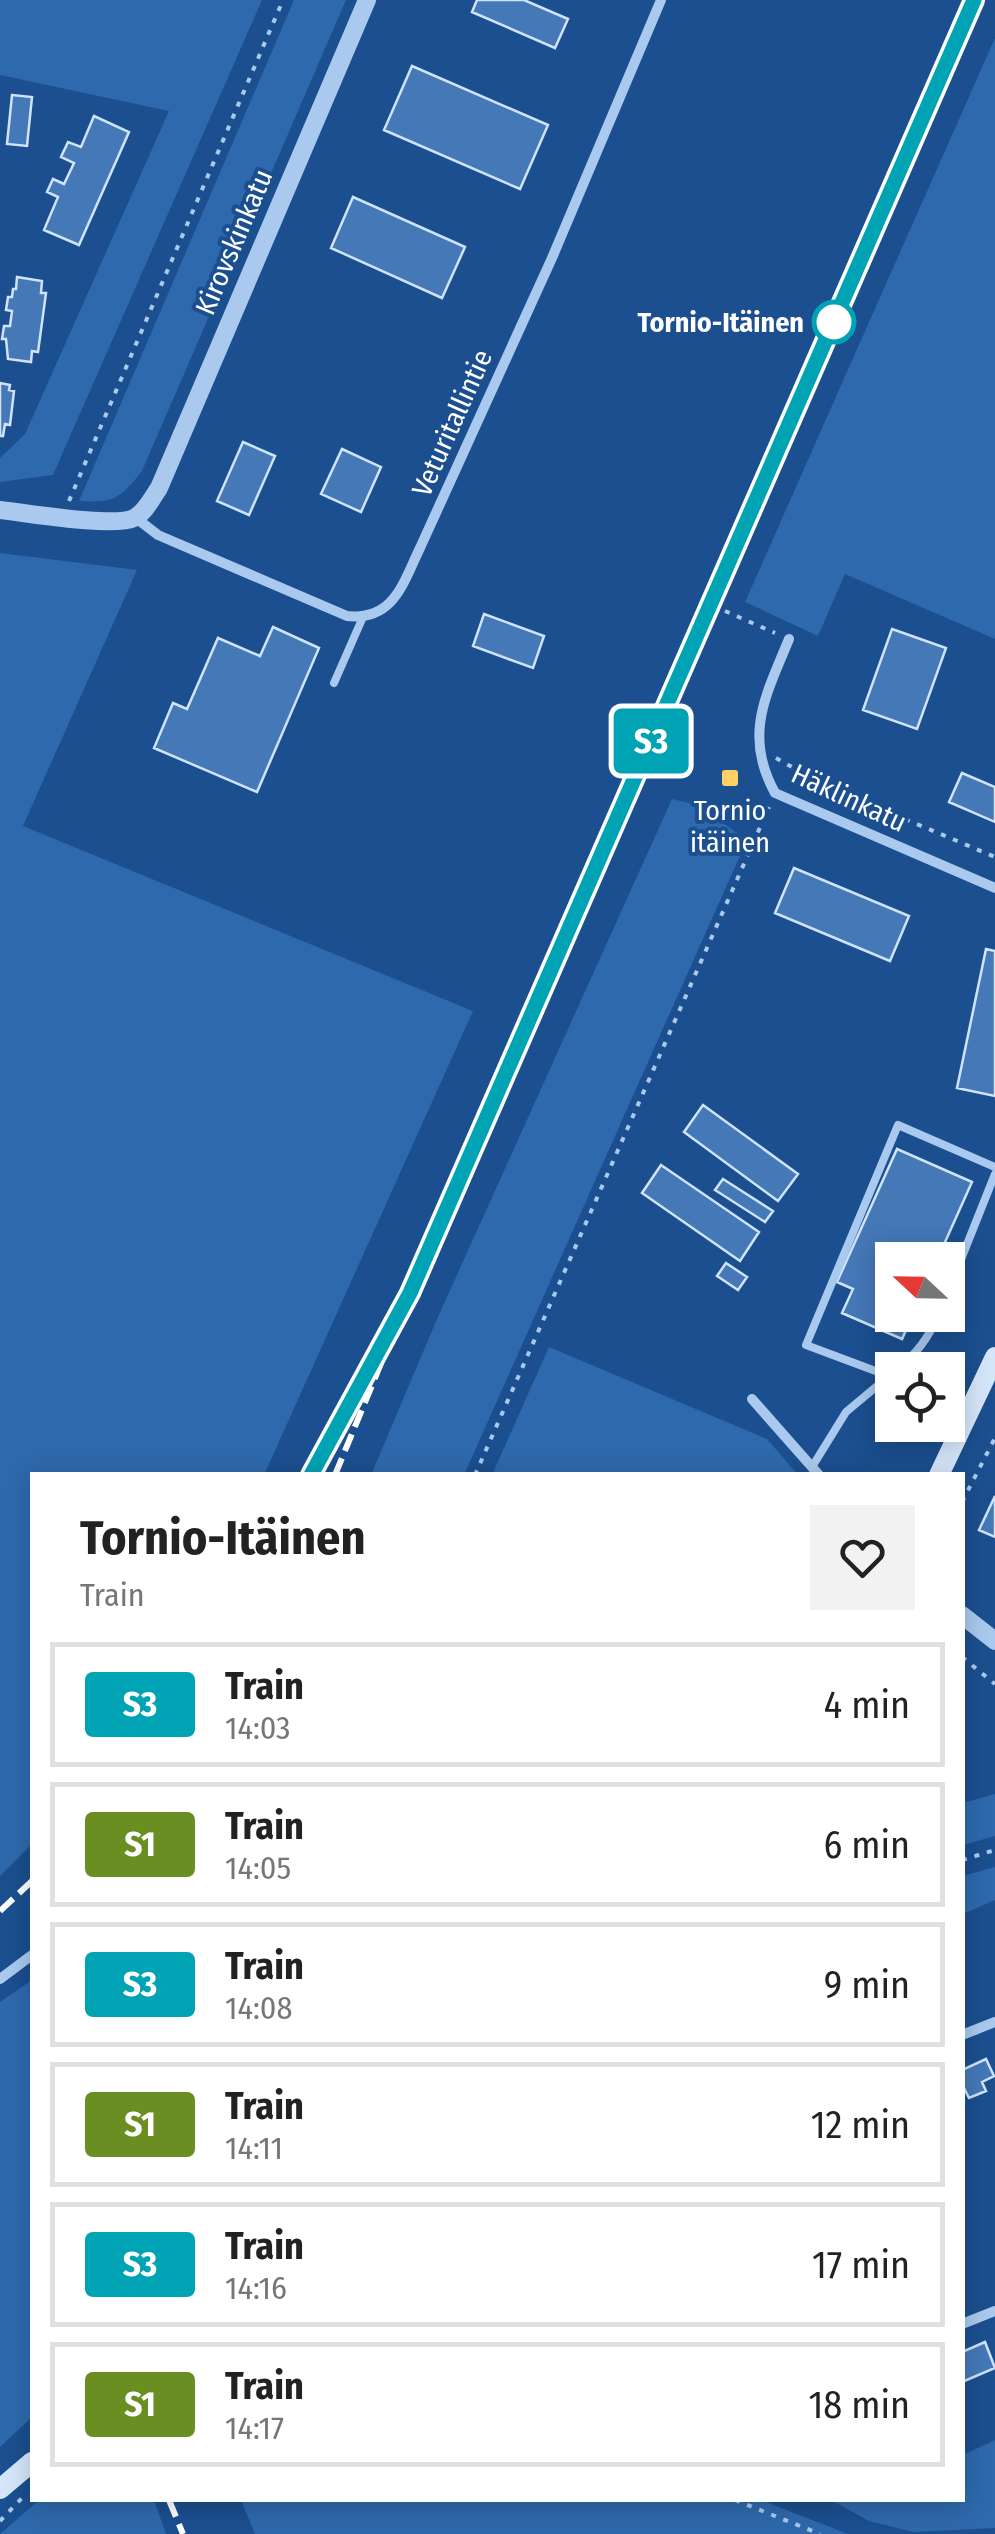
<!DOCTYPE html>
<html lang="en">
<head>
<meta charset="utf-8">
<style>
  :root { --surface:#fff; --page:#f2f2f2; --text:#222; --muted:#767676; --line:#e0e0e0 }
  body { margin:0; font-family:"Fira Sans Condensed",sans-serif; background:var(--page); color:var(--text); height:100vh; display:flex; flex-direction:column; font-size:38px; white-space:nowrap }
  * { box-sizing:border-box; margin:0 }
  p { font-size:32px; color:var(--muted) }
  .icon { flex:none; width:55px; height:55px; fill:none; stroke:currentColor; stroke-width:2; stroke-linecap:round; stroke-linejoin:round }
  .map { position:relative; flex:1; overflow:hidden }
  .details { position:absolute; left:30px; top:1472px; width:935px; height:1030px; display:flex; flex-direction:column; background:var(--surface); border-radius:0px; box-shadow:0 5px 25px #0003 }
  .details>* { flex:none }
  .badge { padding:0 20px; border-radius:8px; font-size:35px; line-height:65px }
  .needle { width:65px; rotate:292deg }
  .controls { position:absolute; left:875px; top:1242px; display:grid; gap:20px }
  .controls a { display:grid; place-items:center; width:90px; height:90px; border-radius:0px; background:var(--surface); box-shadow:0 5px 25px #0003; font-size:50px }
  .map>.badge { position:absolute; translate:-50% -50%; box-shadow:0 0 0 5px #fff }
  .round { display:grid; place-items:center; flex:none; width:105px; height:105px; border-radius:0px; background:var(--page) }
  .overview { display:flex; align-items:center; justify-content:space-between; height:170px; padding:0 50px }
  h1 { font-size:48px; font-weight:700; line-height:75px }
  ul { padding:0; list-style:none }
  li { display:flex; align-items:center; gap:30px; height:125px; margin:0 20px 15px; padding:0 30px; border:5px solid var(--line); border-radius:0px }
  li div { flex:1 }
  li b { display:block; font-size:38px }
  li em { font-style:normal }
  li .badge { min-width:110px; font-weight:700; text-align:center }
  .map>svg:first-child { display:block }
  .green { fill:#2e69ad }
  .building { fill:#4478b7; stroke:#cfe3fa; stroke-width:2.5 }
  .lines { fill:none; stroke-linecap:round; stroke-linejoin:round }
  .path { stroke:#a9c9ee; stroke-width:4; stroke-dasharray:5 8; stroke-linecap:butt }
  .service { stroke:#a9c9ee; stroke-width:8 }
  .minor { stroke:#a9c9ee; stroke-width:10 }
  .tertiary { stroke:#a9c9ee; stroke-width:18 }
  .secondary { stroke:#d6e6fa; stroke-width:20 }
  .rail { stroke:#fff; stroke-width:6; stroke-dasharray:18 8; stroke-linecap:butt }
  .line-casing { stroke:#fff; stroke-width:22 }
  .line { stroke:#00a3b4; stroke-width:15 }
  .stop-dot { fill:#fff; stroke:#00a3b4; stroke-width:5 }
  .poi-dot { fill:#ffd166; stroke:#1b4f8f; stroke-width:4 }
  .labels { text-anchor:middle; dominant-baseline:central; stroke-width:8; stroke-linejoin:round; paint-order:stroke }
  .street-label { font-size:28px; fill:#fff; stroke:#1b4f8f }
  .stop-label { font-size:28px; font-weight:bold; fill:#fff; stroke:#1b4f8f; text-anchor:end }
  .poi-label { font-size:28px; fill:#fff; stroke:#1b4f8f }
</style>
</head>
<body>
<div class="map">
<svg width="995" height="2534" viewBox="0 0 995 2534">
  <rect width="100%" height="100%" fill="#1b4f8f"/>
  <!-- green -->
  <path class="green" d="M0,0h262l-209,475 -53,7v-24l25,-24 144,-323 -169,-36z
    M294,0h52l-204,471c-22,28 -28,32 -63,30z
    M995,38v601l-150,-65 -27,62 -73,-34z
    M0,553l137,17 -114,256 450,185 -209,464h-232v369l-32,32z
    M672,799l26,6 49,35 -283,635h-93l66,-156z
    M549,1347l218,92 31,36h-306z
    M995,1794v42l-32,9v-42z
    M995,1867v33l-32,14v-38z
    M32,1980v437l-32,30v-445z
    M995,2440v88l-81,4 -45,-11 -38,-21h131l1,-45z
    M39,2500h115l12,34h-166z
    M241,2500h520l87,34h-593z"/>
  <!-- building -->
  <path class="building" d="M477,0h47l44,19 -13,29 -83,-36z
    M412,66l136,59 -28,64 -136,-59z
    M12,95l20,2 -5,49 -20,-2z
    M94,116l35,16 -50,113 -35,-15 14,-33 -11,-5 6,-13 11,5 10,-21 -13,-6 7,-15 13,5z
    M353,197l112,50 -23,51 -111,-50z
    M17,277l25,4 -1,12h5l-8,59 -6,-1 -1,11 -23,-3 -2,-20h-4l2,-13h6l2,-15 -6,-1 2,-13h4l1,-8h3z
    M0,383l10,2 -1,5 5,1 -4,34 -5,-1 -2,12h-3z
    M243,442l32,14 -26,59 -32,-14z
    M342,449l39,18 -20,45 -40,-18z
    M484,614l60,22 -11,32 -60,-22z
    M273,627l46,21 -62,144 -103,-44 19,-45 14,6 31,-71 42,18z
    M892,629l54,19 -29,81 -54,-19z
    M962,773l33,14v35l-46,-20z
    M794,868l115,48 -19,45 -115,-48z
    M986,949l9,2v145l-38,-8z
    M703,1105l95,69 -20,27 -94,-69z
    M897,1149l75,33 -35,78h-45v55h21l-11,24 -60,-26 11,-24 -16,-7z
    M661,1165l98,67 -19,29 -98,-68z
    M723,1179l50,32 -8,11 -50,-32z
    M726,1263l21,14 -9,13 -21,-14z
    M995,1496v41l-16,-7z
    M986,2059l8,17 -12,6 4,9 -17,7 -7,-14v-14z
    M985,2342l10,26 -33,14v-30z"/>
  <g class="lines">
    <!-- path -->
    <path class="path" d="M69,501l214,-501
      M725,611l50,22
      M776,758l46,26 173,73
      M475,1475l294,-668
      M962,1502l33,-64
      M962,1657l33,27
      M962,1860l33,-10
      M735,2500l85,34
      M0,2521l22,-23"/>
    <!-- service -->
    <path class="service" d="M334,683l29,-66
      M948,1292l47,-118
      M896,1370c20,-15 33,-32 42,-55
      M889,1376l-83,-31 92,-220 97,42
      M812,1467l34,-55 43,-36"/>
    <!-- minor -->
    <path class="minor" d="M136,518l22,17 189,81c47,5 56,-33 73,-68l132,-290 109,-258
      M789,639c-23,56 -46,96 -14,154l220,95
      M752,1399l67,76
      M0,1979l32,-24
      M962,2035l33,-13
      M962,2324l33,-13"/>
    <!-- tertiary -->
    <path class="tertiary" d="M0,510c27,3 114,18 134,8 11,-5 18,-20 25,-30l208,-488
      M962,1615l33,26"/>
    <!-- secondary -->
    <path class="secondary" d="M939,1475l56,-118
      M0,2489l32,-27"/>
    <!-- rail -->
    <path class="rail" d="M311,1475l41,-71
      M335,1475l75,-182 564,-1293
      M0,1911l32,-30
      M169,2500l14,34"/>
  </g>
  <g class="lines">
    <!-- line casing -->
    <g class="line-casing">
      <path id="line" d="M311,1475l99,-182 564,-1293"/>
    </g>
    <!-- line -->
    <use href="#line" class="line"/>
  </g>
  <!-- markers -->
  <circle class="stop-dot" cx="834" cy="322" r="20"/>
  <rect class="poi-dot" x="720" y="768" width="20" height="20" rx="5"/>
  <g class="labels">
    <!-- street labels -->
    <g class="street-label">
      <text transform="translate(234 242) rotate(-67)">Kirovskinkatu</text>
      <text transform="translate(452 423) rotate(-66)">Veturitallintie</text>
      <text transform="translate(849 798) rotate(25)">Häklinkatu</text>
    </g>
    <!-- stop labels -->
    <g class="stop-label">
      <text x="804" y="322">Tornio-Itäinen</text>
    </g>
    <!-- poi labels -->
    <g class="poi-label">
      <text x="730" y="810">Tornio<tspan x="730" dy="32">itäinen</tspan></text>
    </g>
  </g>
</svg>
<div class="controls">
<a><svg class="needle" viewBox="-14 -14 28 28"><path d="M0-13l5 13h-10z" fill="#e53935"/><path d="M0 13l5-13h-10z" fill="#767676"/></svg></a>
<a><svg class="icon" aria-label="locate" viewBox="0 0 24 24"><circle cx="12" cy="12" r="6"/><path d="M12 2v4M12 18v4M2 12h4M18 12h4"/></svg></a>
</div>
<b class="badge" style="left:651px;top:741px;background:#00a3b4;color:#fff">S3</b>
<section class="details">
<div class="overview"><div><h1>Tornio-Itäinen</h1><p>Train</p></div><a class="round"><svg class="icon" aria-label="heart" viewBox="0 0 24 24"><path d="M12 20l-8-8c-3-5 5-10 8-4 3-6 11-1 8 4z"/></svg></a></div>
<ul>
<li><span class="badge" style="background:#00a3b4;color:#fff">S3</span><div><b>Train</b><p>14:03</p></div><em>4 min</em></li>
<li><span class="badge" style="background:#6b8e23;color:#fff">S1</span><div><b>Train</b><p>14:05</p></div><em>6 min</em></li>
<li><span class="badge" style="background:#00a3b4;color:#fff">S3</span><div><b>Train</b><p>14:08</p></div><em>9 min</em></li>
<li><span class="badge" style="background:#6b8e23;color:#fff">S1</span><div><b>Train</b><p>14:11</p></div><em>12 min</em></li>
<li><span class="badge" style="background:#00a3b4;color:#fff">S3</span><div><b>Train</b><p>14:16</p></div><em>17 min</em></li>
<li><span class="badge" style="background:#6b8e23;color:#fff">S1</span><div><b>Train</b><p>14:17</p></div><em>18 min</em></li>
</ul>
</section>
</div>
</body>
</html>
